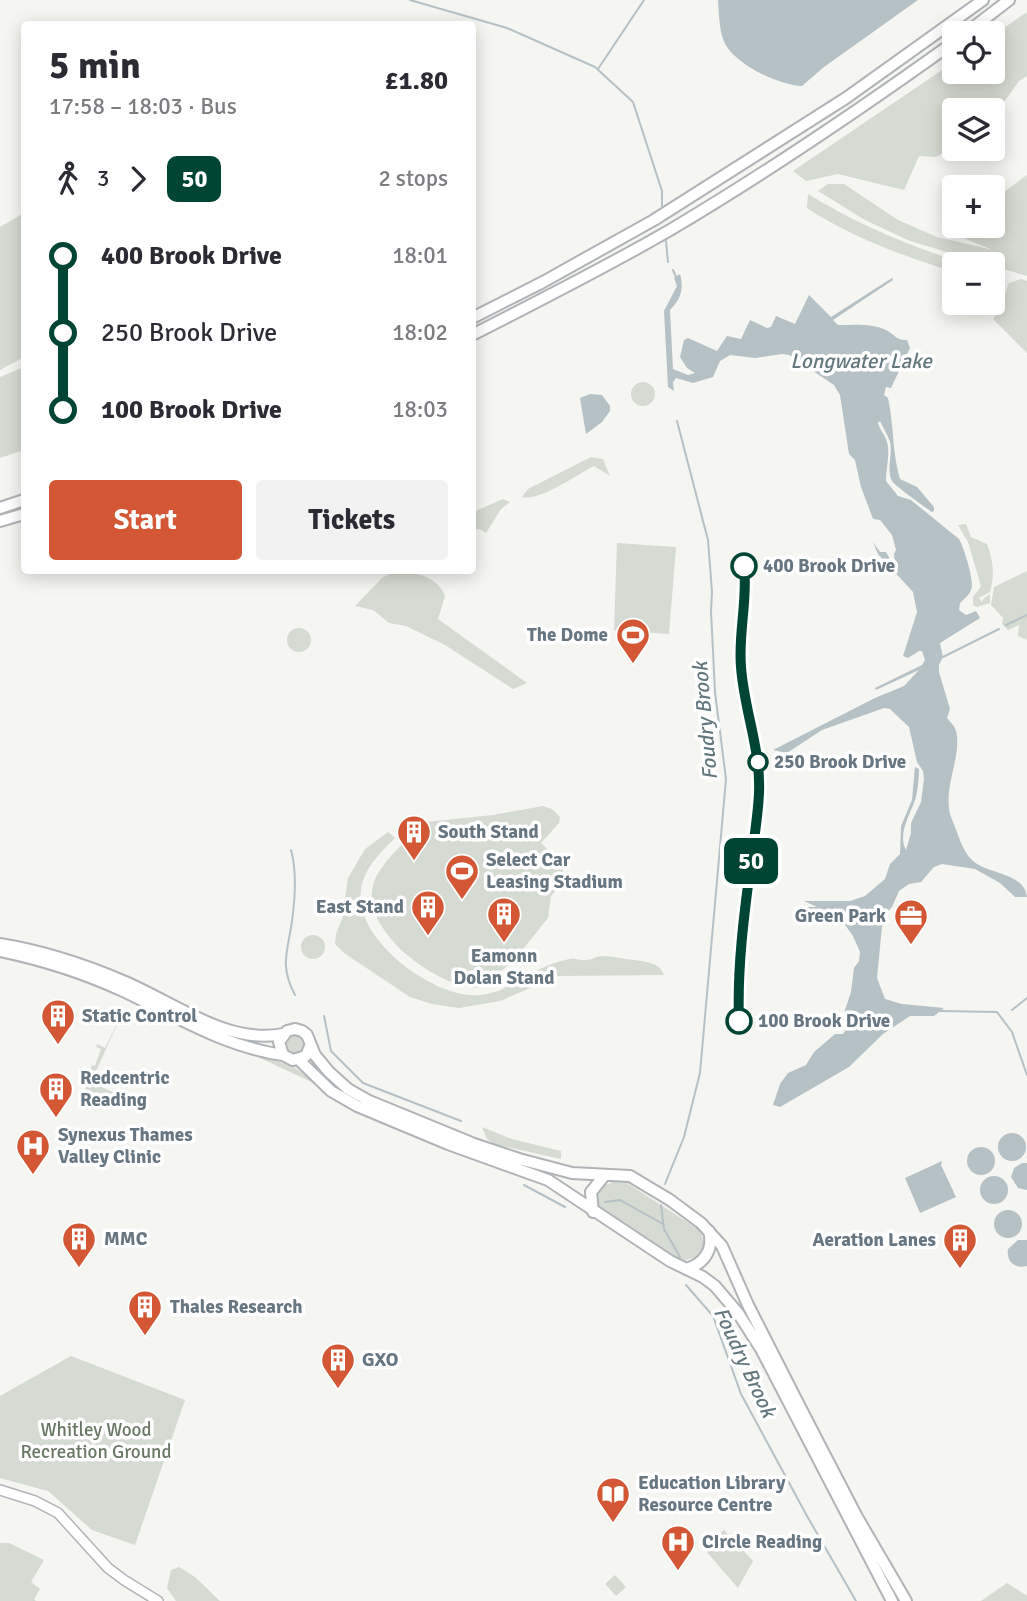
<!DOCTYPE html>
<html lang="en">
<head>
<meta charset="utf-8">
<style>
  :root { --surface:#fff; --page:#f2f2f3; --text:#2b2b33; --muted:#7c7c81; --accent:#d35735 }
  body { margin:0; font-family:Signika,sans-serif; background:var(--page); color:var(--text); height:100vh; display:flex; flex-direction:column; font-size:26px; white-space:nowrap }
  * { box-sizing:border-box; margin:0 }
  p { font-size:23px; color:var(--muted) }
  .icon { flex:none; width:38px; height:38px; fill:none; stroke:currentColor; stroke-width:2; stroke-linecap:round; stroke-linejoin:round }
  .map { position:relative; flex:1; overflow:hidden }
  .details { position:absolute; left:21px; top:21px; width:455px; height:553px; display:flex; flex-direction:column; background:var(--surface); border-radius:7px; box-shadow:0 4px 18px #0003 }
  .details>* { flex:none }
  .badge { padding:0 14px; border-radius:10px; font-size:24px; line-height:46px }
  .tools { position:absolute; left:942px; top:21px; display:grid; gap:14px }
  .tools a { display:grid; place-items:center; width:63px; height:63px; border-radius:7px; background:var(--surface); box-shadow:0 4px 18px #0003; font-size:35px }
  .map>.badge { position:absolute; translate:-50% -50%; box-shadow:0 0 0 4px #fff }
  .legs { display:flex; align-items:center; gap:10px; height:77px; padding:0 28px; font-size:23px }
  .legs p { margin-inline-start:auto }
  .summary { display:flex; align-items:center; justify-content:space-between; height:119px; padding:0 28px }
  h1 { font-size:38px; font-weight:800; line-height:52px }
  .primary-button { display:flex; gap:14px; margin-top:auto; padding:14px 28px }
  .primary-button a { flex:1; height:80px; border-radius:7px; background:var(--accent); color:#fff; font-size:28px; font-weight:800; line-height:80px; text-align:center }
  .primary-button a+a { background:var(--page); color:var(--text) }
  ul { padding:0 28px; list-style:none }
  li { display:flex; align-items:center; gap:24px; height:77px; font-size:26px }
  li i { display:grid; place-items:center; width:10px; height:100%; margin:0 9px; background:currentColor }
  li i::after { content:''; width:18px; height:18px; margin:-9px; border:5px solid; border-radius:50%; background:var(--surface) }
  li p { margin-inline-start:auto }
  li:first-child i { background:linear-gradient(#0000 50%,currentColor 0) }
  li:last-child i { background:linear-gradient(currentColor 50%,#0000 0) }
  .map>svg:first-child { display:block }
  .green { fill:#d5dad2 }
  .water { fill:#b6c1c5 }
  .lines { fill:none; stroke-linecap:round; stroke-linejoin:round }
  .stream { stroke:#b6c1c5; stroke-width:2 }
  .major-casing { stroke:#b0b5b8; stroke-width:12 }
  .highway-casing { stroke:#b0b4b7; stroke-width:14 }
  .major { stroke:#fff; stroke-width:9 }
  .highway { stroke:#fff; stroke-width:10 }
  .line-1-casing { stroke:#fff; stroke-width:16 }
  .line-1 { stroke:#004533; stroke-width:10 }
  .stop-1-dot { fill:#fff; stroke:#004533; stroke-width:3.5 }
  .labels { text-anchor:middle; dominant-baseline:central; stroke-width:7; stroke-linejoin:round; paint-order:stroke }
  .stop-label { font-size:19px; font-weight:bold; fill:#677681; stroke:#fff; text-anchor:start }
  .poi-label { font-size:19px; font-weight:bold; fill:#677681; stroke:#fff; text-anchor:start }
  .park-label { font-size:19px; fill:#697865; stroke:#fff }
  .water-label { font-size:21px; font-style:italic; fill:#63777d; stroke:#fff }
</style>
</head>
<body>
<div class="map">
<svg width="1027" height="1601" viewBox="0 0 1027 1601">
  <rect width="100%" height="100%" fill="#f5f5f2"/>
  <!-- green -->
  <path class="green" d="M1027,12v64l-8,5 -25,35 -2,-6h-38v36l-18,11 -17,-1 -15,34 -66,-16 -32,7 -13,-10 161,-109v10h38v-36z
    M1027,175v101l-117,-35 -45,-21 -47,-29 10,-7h16l54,36 39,17 56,13 -47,-19 1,-5h45v-25z
    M808,194c50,31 102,52 158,70h-12v5l-3,2c-50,-16 -100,-34 -144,-63z
    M24,213v144l-24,13v-143z
    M1021,279l6,2v72l-34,-34 6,-8 10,-28z
    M24,367v83l-24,8v-81z
    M631 394a12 12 0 1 1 24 0a12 12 0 1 1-24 0Z
    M591,457l12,2 7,17 -16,-10c-16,8 -55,36 -72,31l6,-8z
    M503,499l7,3 -9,7 -15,24 -7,-4 -6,1v-18z
    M966,524l5,13 16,7c6,15 8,32 3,48l-11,6 3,4 2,-4 6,-4v9l-13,4 -4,-2v-8l8,-11 -13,-44 -10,-17z
    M617,543l59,4 -7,87 -55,-4z
    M395,571c17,-1 44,6 50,25l-7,23 89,64 -14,6 -68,-44 -39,-19 -17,-3 -16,-13 -18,-4 27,-28z
    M1027,571v69l-9,-4 1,-11 -11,5 -6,-6 1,-6 -12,-13 3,-18z
    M287 640a12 12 0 1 1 24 0a12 12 0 1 1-24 0Z
    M543,806l9,3 8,8 -1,6 -18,20 20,19 2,8 -6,19 -6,7 -3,22 -29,36 -34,33c-41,6 -118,-51 -113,-95 2,-25 31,-47 47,-65l7,-5 67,-7z
    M388,832l7,6c-15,15 -31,30 -34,52 -7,48 67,103 110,105 28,2 46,-16 69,-26 9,-4 21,-9 31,-10 5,-1 10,2 15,1 6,0 10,-4 16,-4 10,0 21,3 32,4 12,2 26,2 30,15l-106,1 -58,25 -41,7 -27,-4 -22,-7 -66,-44 -9,-9 1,-10 6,-15 6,-41 17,-29z
    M301 947a12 12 0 1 1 24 0a12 12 0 1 1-24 0Z
    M122,1014l-31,68 28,13 -3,4 -31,-9 7,-25 3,1 6,-17 -5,-2 1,-3 8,4z
    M285 1045a10 10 0 1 1 20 0a10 10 0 1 1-20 0Z
    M245,1051l47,15 27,18 -1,1z
    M482,1127l30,12 49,12v8l-67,-15 -7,-5z
    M616,1181h8l77,50 3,14 -5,11 -16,5 -7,-2 -77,-50 -4,-10 5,-12z
    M71,1356l114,44 -50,145 -43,-15 -44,-39 -48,-13v-82z
    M724,1530l29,31 -15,27 -33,-38 4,-4 -1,-2z
    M0,1543h9l35,17 -13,22 9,7 -6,10 2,2h-36z
    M179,1567l16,10 25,24h-44l-9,-13 4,-18z
    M615,1575l11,12 -10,9 -11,-12z
    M1007,1583l20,13v5h-46z"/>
  <!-- water -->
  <path class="water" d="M718,0h200l-94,67 -22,19c-24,-1 -71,-23 -79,-47 -4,-12 -4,-26 -5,-39z
    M680,274c4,15 1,25 -10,36l3,59 15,6 7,-2 -8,-5 -7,-11 4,-17 4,-2 29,13 10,-15 14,3 9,-19 17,8 4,-1 5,-11 19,8 14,-29 22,22 61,-39 1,2 -60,40 5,5c16,0 33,-2 48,5 8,4 11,11 21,10l3,8 -19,40 -5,-1 -2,8 4,3c6,26 4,55 12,81l17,8 17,20v4l-2,1c-5,-3 -39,-28 -40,-31 -6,-11 1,-27 -2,-39 -2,-7 -7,-14 -10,-21l-2,2c2,7 5,9 8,16 5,11 0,30 0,42l12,15 13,4 48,39c5,9 13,35 13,46 0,8 -7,13 -12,18l-1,7 7,5 10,-4 4,7 -40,25 3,14 -4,8v7l11,37 -3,9c3,4 8,8 9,13 7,26 -17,62 -3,91 5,11 9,29 19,38 16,15 52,12 55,37h-12l-15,-14 -25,-14 -33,-5 -8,3 -13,15 -12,2 -10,7 -7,16 -9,9 -6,62 8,21 17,5 42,4 -10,8h-24l-27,18 -34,33 -69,40 -7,-2 7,-21 8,-11 18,-8 8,-13 21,-18h8l4,-6 -3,-15 7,-21 3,-24 5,-7 1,-9 -7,-16 -10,-14 -38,-13v-2h12l-13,-6h46l15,-5 20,-17 5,-15 10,-10 1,-28 11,-26 3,-33 4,2c0,9 -1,19 -3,28 -5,17 -19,36 -10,53l5,-17v-10l10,-21 3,-23 -1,-8 -6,-9 -8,-35 -19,-18 -6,-1 -62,22 -35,23 -14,-3 102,-52 29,-12 15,-16 -43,20 -1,-2 47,-23 3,-5 -3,-9h-3l-11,7 -5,-2 14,-44 -4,-20 -35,-38 -5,-12 7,10h6l6,11h3l-1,-9 2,-4 -4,-15 -12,-15 -7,-1 -12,-32 -6,-27 -6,-6 -9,-59 -6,-10 -45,-30 -7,-1 -27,4 -25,-3 -10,6 -7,16 -20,6 -17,-5 -3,4 1,9 -6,-4 -4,-76 13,-25 -3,-8z
    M590,394l12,1 8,11v5l-8,11 -16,12 -6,-36z
    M998 1147a14 14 0 1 1 28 0a14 14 0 1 1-28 0Z
    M967 1161a14 14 0 1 1 28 0a14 14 0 1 1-28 0Z
    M942,1161l-1,4 15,32 -36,16 -15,-35z
    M1022,1163h5v27l-9,-2 -7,-11 3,-9z
    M980 1190a14 14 0 1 1 28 0a14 14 0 1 1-28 0Z
    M994 1224a14 14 0 1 1 28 0a14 14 0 1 1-28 0Z
    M1018,1240h9v26c-12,3 -21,-4 -19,-17z"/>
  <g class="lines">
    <!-- stream -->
    <path class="stream" d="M410,0l97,28 88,39 38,35 29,89v15
      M598,69l46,-69
      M666,241l2,21
      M673,270l4,9
      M1006,625l21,-10
      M943,657l56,-28
      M291,850c6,21 4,49 1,71 -4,30 -13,44 3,74
      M1012,1010l15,-12
      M940,1011l57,1 15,20 15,43
      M324,1016l7,35 32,32 98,38
      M665,1184l19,-47 16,-64 26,-294 -11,-87 -4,-81 1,-19 -4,-52 -31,-119
      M524,1185l41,22
      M605,1202l15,-2 43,24
      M661,1205l3,24 16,28
      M686,1285l27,31 28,78 66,122 49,85"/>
    <!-- major casing -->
    <g class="major-casing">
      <path id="major" d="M0,1490l35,11 23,12 50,55 16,12 34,21"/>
    </g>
    <!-- highway casing -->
    <g class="highway-casing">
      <path id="highway" d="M966,33l43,-33
        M472,318l71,-36 111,-62 192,-122 137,-98
        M472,335c67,-34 134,-68 198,-105 98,-58 192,-122 284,-188
        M0,508l24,-8
        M0,521l24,-7
        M0,944c43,7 83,20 123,37 51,21 103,64 160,53
        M0,951c43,9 84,22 123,40 53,25 102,56 160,64
        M310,1046l-4,10 -13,4 -10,-5 -4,-13 8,-11 8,-2 7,2 5,4 8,20 14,17 19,17 21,12 105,43 45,15 53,14 58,3 40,24 31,23 21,23 26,59 54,106 55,106 49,84
        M299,1060l32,31 26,15 91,38 100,36 122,81 33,16 12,9 23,27 23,36 131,252
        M593,1212l-2,-20 13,-16
        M686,1269c18,-5 28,-19 23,-38"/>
    </g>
    <!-- major -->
    <use href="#major" class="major"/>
    <!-- highway -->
    <use href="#highway" class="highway"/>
  </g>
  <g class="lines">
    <!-- line-1 casing -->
    <g class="line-1-casing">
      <path id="line-1" d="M739,1021c-2,-53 5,-106 12,-159 3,-23 7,-46 8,-69 2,-44 -15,-83 -18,-126 -3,-34 7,-67 3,-101"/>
    </g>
    <!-- line-1 -->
    <use href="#line-1" class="line-1"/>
  </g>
  <!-- icons -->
  <defs>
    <g id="stadium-pin" transform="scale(1.75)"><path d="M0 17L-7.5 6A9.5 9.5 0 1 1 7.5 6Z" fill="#d35735" stroke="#fff"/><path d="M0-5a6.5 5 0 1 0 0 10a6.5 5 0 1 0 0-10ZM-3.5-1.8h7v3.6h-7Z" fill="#fff"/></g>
    <g id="building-pin" transform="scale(1.75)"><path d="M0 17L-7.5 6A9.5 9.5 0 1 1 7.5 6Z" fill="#d35735" stroke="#fff"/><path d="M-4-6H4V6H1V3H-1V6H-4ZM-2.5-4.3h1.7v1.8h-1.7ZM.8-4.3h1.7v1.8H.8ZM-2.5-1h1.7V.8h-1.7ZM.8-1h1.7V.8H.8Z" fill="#fff"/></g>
    <g id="office-pin" transform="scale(1.75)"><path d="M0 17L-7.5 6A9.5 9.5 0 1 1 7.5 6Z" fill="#d35735" stroke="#fff"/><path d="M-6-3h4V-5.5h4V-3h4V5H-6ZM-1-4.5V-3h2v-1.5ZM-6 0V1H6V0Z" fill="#fff"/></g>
    <g id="hospital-pin" transform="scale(1.75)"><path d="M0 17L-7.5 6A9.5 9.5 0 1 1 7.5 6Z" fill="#d35735" stroke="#fff"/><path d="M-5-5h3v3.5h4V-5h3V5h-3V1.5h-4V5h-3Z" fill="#fff"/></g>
    <g id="library-pin" transform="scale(1.75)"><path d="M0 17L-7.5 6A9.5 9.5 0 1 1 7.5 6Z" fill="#d35735" stroke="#fff"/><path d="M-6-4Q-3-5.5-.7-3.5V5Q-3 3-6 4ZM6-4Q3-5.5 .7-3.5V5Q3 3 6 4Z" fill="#fff"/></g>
  </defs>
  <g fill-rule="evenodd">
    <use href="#stadium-pin" x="633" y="635"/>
    <use href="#building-pin" x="414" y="832"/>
    <use href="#stadium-pin" x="462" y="871"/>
    <use href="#building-pin" x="428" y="907"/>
    <use href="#building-pin" x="504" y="914"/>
    <use href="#office-pin" x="911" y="916"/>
    <use href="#building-pin" x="58" y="1016"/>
    <use href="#building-pin" x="56" y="1089"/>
    <use href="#hospital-pin" x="33" y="1146"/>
    <use href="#building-pin" x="79" y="1239"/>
    <use href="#building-pin" x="960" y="1240"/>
    <use href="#building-pin" x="145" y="1307"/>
    <use href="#building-pin" x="338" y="1360"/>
    <use href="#library-pin" x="613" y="1494"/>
    <use href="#hospital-pin" x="678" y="1542"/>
  </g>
  <!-- markers -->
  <g class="stop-1-dot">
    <circle cx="744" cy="566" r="12"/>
    <circle cx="758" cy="762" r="9"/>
    <circle cx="739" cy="1021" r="12"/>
  </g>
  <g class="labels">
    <!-- stop labels -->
    <g class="stop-label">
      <text x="763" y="566">400 Brook Drive</text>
      <text x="774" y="762">250 Brook Drive</text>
      <text x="758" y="1021">100 Brook Drive</text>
    </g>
    <!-- poi labels -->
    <g class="poi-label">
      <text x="608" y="635" text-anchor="end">The Dome</text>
      <text x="438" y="832">South Stand</text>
      <text x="486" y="860">Select Car<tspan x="486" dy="22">Leasing Stadium</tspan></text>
      <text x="404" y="907" text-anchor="end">East Stand</text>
      <text x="886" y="916" text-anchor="end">Green Park</text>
      <text x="504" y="956" text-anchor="middle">Eamonn<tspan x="504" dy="22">Dolan Stand</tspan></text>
      <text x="82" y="1016">Static Control</text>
      <text x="80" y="1078">Redcentric<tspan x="80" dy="22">Reading</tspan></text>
      <text x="58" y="1135">Synexus Thames<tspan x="58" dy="22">Valley Clinic</tspan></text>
      <text x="104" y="1239">MMC</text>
      <text x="936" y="1240" text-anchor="end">Aeration Lanes</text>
      <text x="170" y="1307">Thales Research</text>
      <text x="362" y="1360">GXO</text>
      <text x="638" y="1483">Education Library<tspan x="638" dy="22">Resource Centre</tspan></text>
      <text x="702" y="1542">CIrcle Reading</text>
    </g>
    <!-- park labels -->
    <g class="park-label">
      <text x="96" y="1430">Whitley Wood<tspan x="96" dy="22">Recreation Ground</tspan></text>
    </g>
    <!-- water labels -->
    <g class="water-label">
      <text x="861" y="361">Longwater Lake</text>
      <text transform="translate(705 721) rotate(-95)">Foudry Brook</text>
      <text transform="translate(745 1362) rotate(65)">Foudry Brook</text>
    </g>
  </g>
</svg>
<div class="tools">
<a><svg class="icon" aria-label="locate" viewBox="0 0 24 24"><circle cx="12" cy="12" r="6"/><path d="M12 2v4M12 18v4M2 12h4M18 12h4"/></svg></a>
<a><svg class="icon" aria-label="layers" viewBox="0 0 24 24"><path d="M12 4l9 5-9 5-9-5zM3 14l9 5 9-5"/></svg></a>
<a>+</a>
<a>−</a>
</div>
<b class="badge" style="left:751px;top:861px;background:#004533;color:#fff">50</b>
<section class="details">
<div class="summary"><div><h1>5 min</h1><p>17:58 – 18:03 · Bus</p></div><b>£1.80</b></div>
<div class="legs"><svg class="icon" aria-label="walk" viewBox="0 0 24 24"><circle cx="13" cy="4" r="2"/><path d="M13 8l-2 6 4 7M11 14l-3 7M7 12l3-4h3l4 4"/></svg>3<svg class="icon" aria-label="forward" viewBox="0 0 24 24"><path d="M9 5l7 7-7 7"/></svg><b class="badge" style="background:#004533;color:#fff">50</b><p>2 stops</p></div>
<ul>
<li><i style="color:#004533"></i><b>400 Brook Drive</b><p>18:01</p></li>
<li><i style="color:#004533"></i><span>250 Brook Drive</span><p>18:02</p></li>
<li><i style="color:#004533"></i><b>100 Brook Drive</b><p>18:03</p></li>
</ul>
<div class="primary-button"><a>Start</a><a>Tickets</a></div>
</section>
</div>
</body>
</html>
